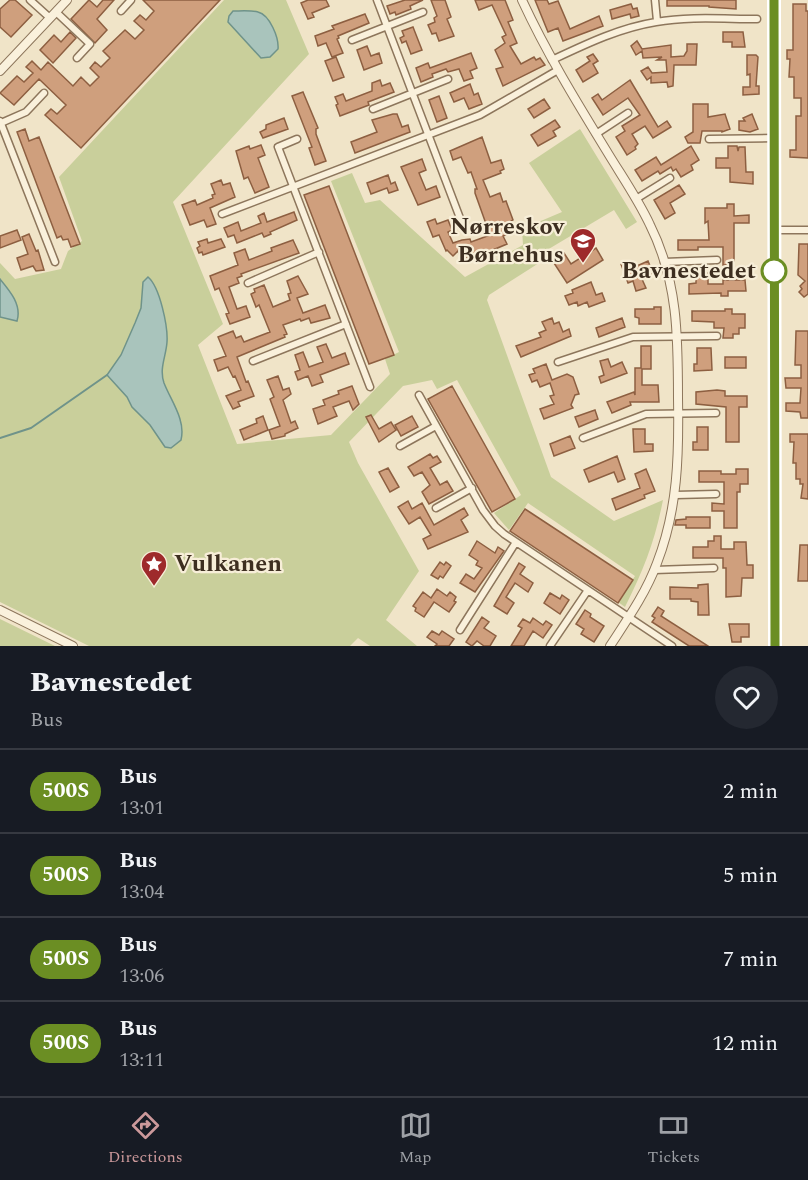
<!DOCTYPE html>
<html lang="en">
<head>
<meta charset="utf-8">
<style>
  :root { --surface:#171b24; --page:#242831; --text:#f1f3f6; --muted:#9ea1a6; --line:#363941; --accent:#cc999b }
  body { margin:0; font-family:Spectral,serif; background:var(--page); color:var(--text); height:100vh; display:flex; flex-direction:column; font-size:22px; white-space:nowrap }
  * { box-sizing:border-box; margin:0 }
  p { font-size:20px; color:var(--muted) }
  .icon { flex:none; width:33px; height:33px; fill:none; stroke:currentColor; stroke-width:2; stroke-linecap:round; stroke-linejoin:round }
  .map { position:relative; height:646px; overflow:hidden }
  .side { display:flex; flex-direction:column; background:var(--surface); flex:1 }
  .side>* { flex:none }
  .badge { padding:0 12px; border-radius:20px; font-size:21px; line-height:39px }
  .map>.badge { position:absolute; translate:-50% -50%; box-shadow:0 0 0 3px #fff }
  .round { display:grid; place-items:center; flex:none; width:63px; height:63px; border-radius:32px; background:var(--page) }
  .headline { display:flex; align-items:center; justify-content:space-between; height:102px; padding:0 30px }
  h1 { font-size:28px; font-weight:800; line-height:45px }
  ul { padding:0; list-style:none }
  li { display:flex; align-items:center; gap:18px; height:84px; padding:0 30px; border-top:2px solid var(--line) }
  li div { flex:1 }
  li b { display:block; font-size:22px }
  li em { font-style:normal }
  li .badge { min-width:66px; font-weight:700; text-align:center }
  .tabs { display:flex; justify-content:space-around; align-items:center; height:84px; border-top:2px solid var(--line); background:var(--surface); font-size:16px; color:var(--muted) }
  .tabs a { display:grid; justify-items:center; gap:3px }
  .tabs .selected { color:var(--accent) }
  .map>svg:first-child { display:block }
  .green { fill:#c9cf9b }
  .water { fill:#a9c4bc; stroke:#6f938a; stroke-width:1.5 }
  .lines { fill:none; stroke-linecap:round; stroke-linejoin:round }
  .stream { stroke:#6f938a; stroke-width:2 }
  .building { fill:#cf9f7d; stroke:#8d5f41; stroke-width:1.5 }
  .minor-casing { stroke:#8d765c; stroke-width:9 }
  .tertiary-casing { stroke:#8d765c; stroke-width:10 }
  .minor { stroke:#faf1dc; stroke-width:6 }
  .tertiary { stroke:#faf1dc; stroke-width:8 }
  .line-casing { stroke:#fff; stroke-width:14 }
  .line { stroke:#6b8e23; stroke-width:9 }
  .stop-dot { fill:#fff; stroke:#6b8e23; stroke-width:3 }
  .labels { text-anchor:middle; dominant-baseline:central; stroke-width:4.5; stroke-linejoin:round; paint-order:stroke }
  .poi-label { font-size:24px; font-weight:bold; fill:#3d2e20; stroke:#f7eed8; text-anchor:end }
  .stop-label { font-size:24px; font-weight:bold; fill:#3d2e20; stroke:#f7eed8; text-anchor:end }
</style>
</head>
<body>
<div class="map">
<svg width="808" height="646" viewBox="0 0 808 646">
  <rect width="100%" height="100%" fill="#f0e4c8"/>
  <!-- green -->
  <path class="green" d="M224,0h62l23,54 -136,148 50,122 -25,21 39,99 94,-9 59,-61 -5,-15 14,-7 -68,-171 21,-8 13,30 15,-3 85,77 58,-32 -1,-16 40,-17 -33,-49 51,-34 57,93 -11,7 -12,-19 -77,46 2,7 -50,32 -2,5 64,177 63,44 49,-21c-8,41 -19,69 -38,107l-7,-5 17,-26 -107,-73 -19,27 -15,-17 27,-18 -64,-115 -20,9 -5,-9 -29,6 -54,56 9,21 61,108 -33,49 31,26h-47l-12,-8 -8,8h-261l-89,-44v-339l15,16 46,-10 7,-18 14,-10 -23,-64z
    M0,619l55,27h-55z"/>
  <!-- water -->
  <path class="water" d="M233,11c7,0 18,-1 25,1 12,3 21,26 20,37l-8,8 -9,1 -33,-36 1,-6z
    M148,277c12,10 20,50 19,65 -1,15 -8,26 -3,41 7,18 22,37 17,57l-10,8 -6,-1 -15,-22 -18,-18 -5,-10 -20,-22 14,-20 14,-32 6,-15 2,-26z
    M0,279c10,12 22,26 17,42l-17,-4z"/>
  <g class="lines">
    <!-- stream -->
    <path class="stream" d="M0,438l31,-10 76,-53"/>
  </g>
  <!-- building -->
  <path class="building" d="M10,0h5l17,15 -21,22 -11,-10v-18z
    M89,0l8,7 6,-7h11l-17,19 10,11 -12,13 -24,-24z
    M143,0h77l-139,148 -36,-33 6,-6 6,5 9,-9 -27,-26 -25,26 -14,-12 17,-17 7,6 9,-9 -7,-6 6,-6 9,9 7,-8 25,24 8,-9 9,9 9,-9 -9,-9 5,-6 6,5 9,-9 -7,-7 22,-21 10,9 9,-9 -10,-9 6,-6 6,5 8,-9z
    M308,0h18l3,6 -17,7 2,4 -6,2 -7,-16z
    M405,0h18l-13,6 1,3 -15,6 -1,-3 -5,2 -3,-8z
    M431,0h14l6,17 -4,2 7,17 -15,5 -3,-8 -4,1 -4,-9 7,-3 -1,-4 3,-2z
    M475,0h30l8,20 -5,2 9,21 -7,3 11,18 13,-7 2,3 4,-2 5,7 -42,21 -7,-17 7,-2 -8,-17 10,-7 -3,-6 4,-2 -14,-30 -13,5z
    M535,0h12l2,4 9,-3 12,28 29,-13 4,10 -40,15 -5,-13 -10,4z
    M667,0h69v9l-27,-2v-1h-42z
    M631,4l2,5 4,-1 2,8 -8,2 -1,-4 -18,5 -2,-9z
    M793,4h13v7h2v147l-18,-1v-7h6v-34h5v-18h-7v-21h-5l1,-18h-3v-9h6z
    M365,14l4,9 -31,13 1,2 -2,1 6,14 -11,4 -6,-14 -8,3 -3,-10 19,-7 -2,-3z
    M413,27l9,23 -11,4 -5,-13 -4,2 -2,-5 4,-2 -2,-5z
    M70,32l6,6 -23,25 -13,-13 14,-15 7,7z
    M723,32h20l2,15h-13v-5h-9z
    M637,41l5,8 29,-4v12l13,-1 3,-5v-7h10l-1,21h-22l-1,21 -5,1 -1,-5 -16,1v-6l-4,3 -6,-9 7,-4 4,6 15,-1 -1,-12h-9l5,-3 -19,1 -1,-7 -6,4 -5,-9z
    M367,46l4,10 8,-3 3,10 -18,7 -7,-20z
    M471,53l6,15 -7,3 3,7 -9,3 -5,-12 -11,3 -2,-3 -14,5 1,3 -12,5 -5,-14 12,-5 2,5z
    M593,54l5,7 -5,3 5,9 -15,9 -7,-12 14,-9 -3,-4z
    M747,55h9l2,2 -2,29h3v8l-16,1v-8h7v-13l-3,1z
    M336,57l8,20 -11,4 -8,-20z
    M380,80l2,6 8,-3 4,9 -26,10 1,3 -29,11 -4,-11 2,-1 -3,-7 8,-3 3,7 26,-10v-8z
    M630,80l28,47 9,-6 4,6 -18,11 -8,-12 -13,8 6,10 -3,3 1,2 -9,6 -11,-18 9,-6 -3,-5 18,-11 -12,-17 -25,17 -11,-17 6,-4 4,6z
    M470,84l4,11 4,-2 4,11 -13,5 -5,-11 -10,4 -4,-9z
    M303,92l15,36 -2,1v5l10,27 -11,4 -6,-17 3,-1 -20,-51z
    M439,96l8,22 -10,4 -8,-22z
    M544,99l6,9 -16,10 -6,-9z
    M693,104h15v13l17,-3 5,15 -8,3v-1h-20l-2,12h-12l-3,-6 8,-5z
    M393,114h4l5,13 6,-2 2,7 -55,21 -4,-11 26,-10 -5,-12z
    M752,114l6,15 -8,3 -11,-2v-9h6l-2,-3z
    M284,118l4,11 -25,9 -3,-6 6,-3v-4z
    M555,120l5,7 -7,4 3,5 -18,10 -7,-11z
    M25,129l4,12 10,-4 41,107 -9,3 -3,-8 -5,1 -2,-4 -4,2 -40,-106z
    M482,137l9,26 10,-3 3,9 -4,2 1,2 -18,7 7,17 10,-4 3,9 3,-1 7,19 -4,2 4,10 -10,4 4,8 -19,8 2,4 -10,4 -3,-6 -16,6 -3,-9 -5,5 -6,-6 -1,1 -7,-16 -6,2 -6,-15 8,-3 2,5 11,-4 4,10 -4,2 5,11 9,-3 8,-1 1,3 19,-7 -15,-42v-4h2l-6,-17 -3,1 -7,-16 -8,3 -3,-9z
    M261,145l4,10 -7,3 11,29 -14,6 -7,-16 -4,2 -8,-28 13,-5 1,3z
    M691,146l8,14 -8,5 2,5 -12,7 -5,-8 -3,2 -2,-4 -11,7 -2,-3 -16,10 -7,-11 21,-13 5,8z
    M728,146h9l1,5 1,-4h6l1,25h7v12l-23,-2v-14h-14v-10h12z
    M422,159l4,11 -7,3 7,17 10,-4 4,11 -22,8 -17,-38z
    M388,175l3,9 4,-2 3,8 -9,3 -2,-5 -16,6 -4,-11z
    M221,180l2,5 7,-2 5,14 -25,11 6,16 -9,3 -3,-7 -14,5 -8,-20 13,-5 2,5 16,-7 -1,-3 3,-1 -4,-10z
    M679,185l6,9 -15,9 5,10 -10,6 -11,-19z
    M329,186l65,169 -25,9 -65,-169z
    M727,204h7v12l15,-1v8h-15v38h-2v4h-9v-18h-25v3h-20v-10h31l-1,-19 -3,2v-15h22z
    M294,212l3,8 -27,12 1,2 -7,3 -2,-4 -25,10 -3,-8 -6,2 -4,-9 14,-6 3,9 20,-8 -3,-7 6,-3 3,9z
    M17,230l4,10 -21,8v-12z
    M29,234l7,17 2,-1 6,20 -8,1 -3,-5 -12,4 -4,-12 11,-4 -6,-17z
    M207,239l1,4 13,-4 4,8 -22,8 -1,-3 -3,1 -2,-5 3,-2 -2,-4z
    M293,240l6,13 -58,21 1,2 -5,2 2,5 -10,4 8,22 9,-3 4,11 -20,7 -4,-10 3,-1 -10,-25 -4,2 -5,-14 28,-11 -4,-12 11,-4 4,11 23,-9 -1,-3z
    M799,244h9v50l-4,3 -5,-5 3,-3 -2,-3 5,-5 -7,-6z
    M596,248l7,12 -36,23 -15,-23 12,-7 7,11z
    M627,261l3,8 18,-8 5,12 -12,4 5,11 -10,3 -3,-10 -5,2 -7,-19z
    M696,273h12v11h15v-4h22l1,11h-18v5h-7v-3l-32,1v-10l7,-1z
    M298,276l10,18 -11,4 6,15 22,-8 5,13 -19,5 -2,-5 -8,3 -1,-2 -17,6 4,9 -3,1 1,2 -48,20 9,25 2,-1 6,15 -16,6 2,4 -7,3 -7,-13 15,-6 -6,-14 -2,1 -5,-10 -10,4 -4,-11 12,-4 -8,-19 15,-6 3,7 5,-2 3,6 26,-10 -11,-27 -3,2 -5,-13 4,-2 -1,-3 10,-4 9,22 17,-7 -2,-6 3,-1 -4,-12z
    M591,282l5,13 6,-2 3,8 -16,6 -2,-5 -9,4 -1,-4 -8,3 -4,-9 8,-3 -1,-3z
    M654,307h7v17h-22v-6l-4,-1v-8h19z
    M725,309h7v5h13v14h-6v6h-6v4h-10l1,-10h-10v-6l-22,-1v-10h33z
    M552,318l2,6 5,-2 4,10 6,-3 2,7 -50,21 -5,-11 25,-9 -2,-4 7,-3 -4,-8z
    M622,318l3,9 -26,10 -3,-9z
    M796,331h12v87h-7l-1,-6 -14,-1v-8h14l1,-15h-15l-1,-10h16v-13h-6z
    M326,344l6,14 13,-5 4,11 -29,11 3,7 -11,4 -4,-10 -10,4 -3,-8 5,-2 -5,-15 8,-3 6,15 14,-5 -6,-15z
    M641,346h10v23h-9v16h16l1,17h-29l1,3 -19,8 -5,-11 27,-10 1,3v-27h6z
    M697,348h14l1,22 -18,1v-7h3z
    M725,357h21v11h-21z
    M608,359l3,8 11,-5 5,11 -26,10 -2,-6 5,-2 -4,-14z
    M546,364l6,16 15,-6 6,3 6,17 -4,1 -4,10 2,3 -29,11 -4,-10 14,-5 -4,-8 4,-1 -4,-12 -10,4 -3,-7 -5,2 -3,-7 6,-2 -2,-4z
    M278,376l5,14 6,-2 2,6 -8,6 8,23 4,-2 3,7 -13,6v2l-13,3 -3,-9 11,-4 -10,-27 4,-2 -7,-17z
    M352,386l7,18 -6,6 -4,-9 -16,6 4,9 -19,8 -5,-15 12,-4 -2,-5 16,-6 -1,-3z
    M452,386l63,113 -23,13 -64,-113z
    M717,390l8,1v5h22v11h-8v35h-13v-35l-30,-3v-12z
    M595,410l3,9 -19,8 -4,-10z
    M371,415l8,14 12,-7 5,8 -17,12 -13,-25z
    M263,416l5,14 -24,10 -4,-10 17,-7 -1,-4z
    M412,416l6,11 -17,9 -6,-11z
    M697,427h11v23h-15v-8h4z
    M633,429h12v15h8v7l-19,1z
    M790,434h18v65l-7,-1 2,-14h-3v-5h-4v-16h-3l1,-21h-4z
    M570,436l5,12 -21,8 -4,-12z
    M430,454l3,4 4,-2 4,6 -11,6 10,17 7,-4 6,10 -24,13 -7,-12 8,-7 -8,-13 -8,4 -6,-9z
    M617,456l8,23 -7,3 -4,-10 -25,10 -5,-12z
    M388,468l11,19 -9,5 -11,-20z
    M646,469l9,22 -11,4 1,3 -29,12 -4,-11 28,-11 -5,-14z
    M736,469h12v15h-8v8h-3v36h-13v-17h-12v-8l12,1v-22h-25v-11h22v3h15z
    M408,501l4,8 10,-6 12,22 30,-17 4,7 -7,5 7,12 -40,17 -5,-10 8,-4 -11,-18 -11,7 -11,-17z
    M525,509l108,71 -15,23 -108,-72z
    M686,517h24v11h-24v-3h-11l1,-5 10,-1z
    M714,536h7v13h13v-7h12l1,23h6v13h-11l-1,18 -15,1v-29h-3v-10h-30v-11h15v-6h6z
    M477,541l18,12 3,-6 6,4 -29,41 -15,-9 6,-9 8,5 8,-11 -6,-3 2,-4 -9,-6z
    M800,545h8v36h-10z
    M440,562l4,3 2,-3 5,4 -8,12 -3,-2 -2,3 -7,-4z
    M519,563l6,4 -5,7 13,9 -5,9 -13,-9 -9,14 8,6 -7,11 -13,-8z
    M708,584l1,31h-11v-13l-7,-1v-2h-21v-12l28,1v-3z
    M437,589l10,7 3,-4 6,5 -2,4 2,1 -7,10 -15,-10 -10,15 -9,-6 1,-3 -3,-2 10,-14 8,6z
    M550,593l10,6 2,-4 7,5 -9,14 -16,-11z
    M658,607l6,4 -3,5 47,30h-19l-37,-24 3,-4 -3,-2z
    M585,610l6,4 -1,3 14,9 -10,16 -13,-8 3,-5 -8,-5z
    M482,617l7,5 -5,6 12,8 -6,10h-6l-7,-5 -5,5 -6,-4z
    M533,618l10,7 3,-4 6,4 -9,13 -10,-7 -9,15h-13l11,-18 -4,-2 5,-7 7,4z
    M729,624h20v13h-8v5h-9z
    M432,631l7,4 3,-4 12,8 -5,7h-14l2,-2 -10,-7z"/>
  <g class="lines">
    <!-- minor casing -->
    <g class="minor-casing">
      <path id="minor" d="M30,0l20,18
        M377,0l86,226
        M655,0l2,21
        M121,11l10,-11
        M56,12l34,32 -13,14
        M352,40l71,-28
        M552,60c34,-16 67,-32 104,-38 33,-6 68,-3 101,-3
        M373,109l75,-30
        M0,121l55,141
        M1,123l25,-11 18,-19
        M596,134l32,-21
        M297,139l-19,8 92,240
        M709,139l65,-1
        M636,199l34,-21
        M222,214l258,-99 78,-45
        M773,230h35
        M664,262l53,-2
        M248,283l71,-31
        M253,361l93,-37
        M558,362l75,-25 84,-1
        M419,395l64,115 12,16 9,8 168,112
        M583,438l63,-24 70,-1
        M400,446l36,-20
        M676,495l40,-1
        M436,508l36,-20
        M654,570l60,-2
        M460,630l56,-88
        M550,646l38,-56"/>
    </g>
    <!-- tertiary casing -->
    <g class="tertiary-casing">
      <path id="tertiary" d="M522,0c24,52 54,101 84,150 15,25 32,49 44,75 28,56 28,112 28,173 1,57 0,111 -21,165 -11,30 -30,57 -47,83
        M774,0l1,646
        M0,71l67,-71
        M0,610l73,36"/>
    </g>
    <!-- minor -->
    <use href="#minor" class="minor"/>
    <!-- tertiary -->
    <use href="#tertiary" class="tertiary"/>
  </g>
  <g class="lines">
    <!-- line casing -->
    <g class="line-casing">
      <path id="line" d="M774,0l1,646"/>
    </g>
    <!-- line -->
    <use href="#line" class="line"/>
  </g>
  <!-- icons -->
  <defs>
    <g id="school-pin" transform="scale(1.35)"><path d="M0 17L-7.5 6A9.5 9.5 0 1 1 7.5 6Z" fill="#9e2a2b" stroke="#f7eed8"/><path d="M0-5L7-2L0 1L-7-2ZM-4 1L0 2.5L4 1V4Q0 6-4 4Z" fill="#fff"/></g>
    <g id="sight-pin" transform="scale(1.35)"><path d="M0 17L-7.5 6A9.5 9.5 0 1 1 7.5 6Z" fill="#9e2a2b" stroke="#f7eed8"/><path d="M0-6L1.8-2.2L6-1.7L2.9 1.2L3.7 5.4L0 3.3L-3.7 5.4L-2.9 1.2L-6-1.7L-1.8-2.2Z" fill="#fff"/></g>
  </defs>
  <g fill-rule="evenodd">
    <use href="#school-pin" x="583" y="241"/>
    <use href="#sight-pin" x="154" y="564"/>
  </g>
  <!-- markers -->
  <circle class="stop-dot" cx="774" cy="271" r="12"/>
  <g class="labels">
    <!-- poi labels -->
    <g class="poi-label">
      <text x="564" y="227">Nørreskov<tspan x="564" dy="28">Børnehus</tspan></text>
      <text x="174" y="564" text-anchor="start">Vulkanen</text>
    </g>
    <!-- stop labels -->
    <g class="stop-label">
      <text x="756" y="271">Bavnestedet</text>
    </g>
  </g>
</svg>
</div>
<section class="side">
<div class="headline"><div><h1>Bavnestedet</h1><p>Bus</p></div><a class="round"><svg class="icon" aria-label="heart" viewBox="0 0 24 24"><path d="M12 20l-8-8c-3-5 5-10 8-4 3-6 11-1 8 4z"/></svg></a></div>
<ul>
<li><span class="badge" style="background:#6b8e23;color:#fff">500S</span><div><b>Bus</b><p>13:01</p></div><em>2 min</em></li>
<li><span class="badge" style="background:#6b8e23;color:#fff">500S</span><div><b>Bus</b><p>13:04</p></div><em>5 min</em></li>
<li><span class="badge" style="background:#6b8e23;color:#fff">500S</span><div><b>Bus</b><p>13:06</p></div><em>7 min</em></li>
<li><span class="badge" style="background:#6b8e23;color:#fff">500S</span><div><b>Bus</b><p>13:11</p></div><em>12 min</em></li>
</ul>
</section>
<nav class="tabs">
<a class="selected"><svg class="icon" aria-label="directions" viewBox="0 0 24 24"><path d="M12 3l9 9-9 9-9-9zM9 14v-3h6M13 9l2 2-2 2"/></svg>Directions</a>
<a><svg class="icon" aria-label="map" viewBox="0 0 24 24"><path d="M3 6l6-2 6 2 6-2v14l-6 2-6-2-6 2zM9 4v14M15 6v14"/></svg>Map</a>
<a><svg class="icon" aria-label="tickets" viewBox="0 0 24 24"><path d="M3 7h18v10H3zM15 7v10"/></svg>Tickets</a>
</nav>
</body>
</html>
